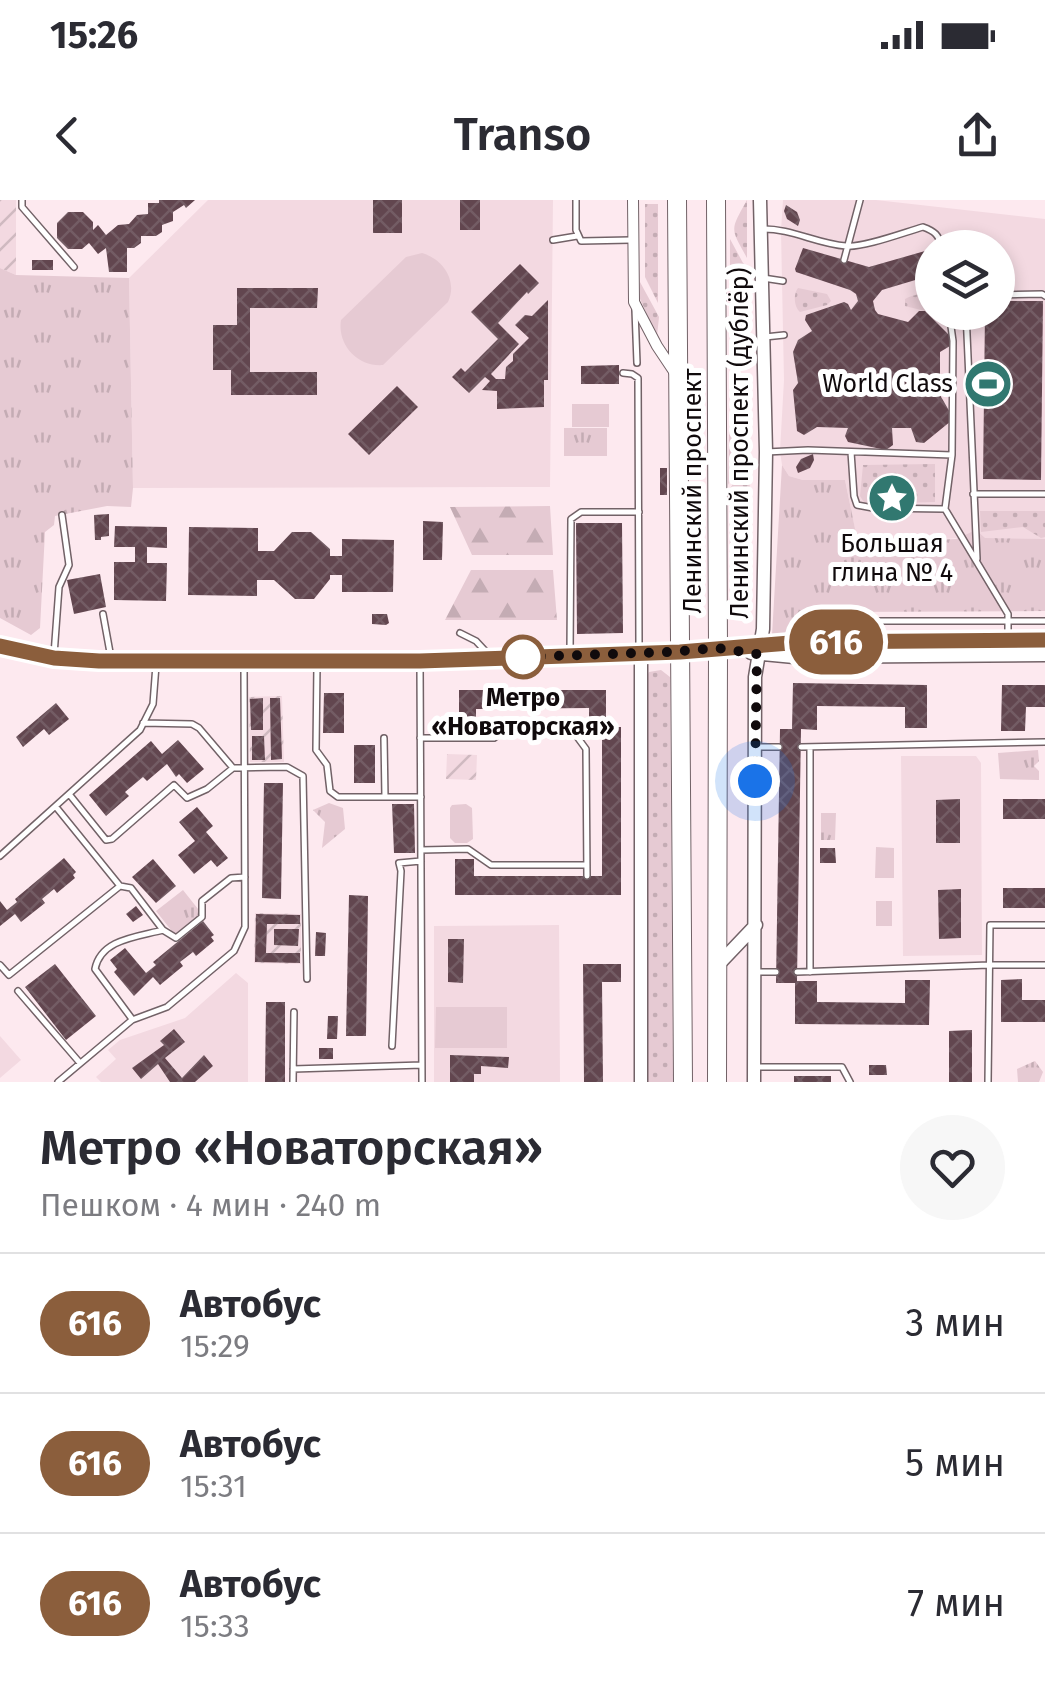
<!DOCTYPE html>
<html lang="ru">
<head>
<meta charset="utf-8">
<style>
  :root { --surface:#fff; --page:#f7f7f7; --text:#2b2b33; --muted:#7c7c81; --line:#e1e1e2 }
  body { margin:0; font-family:"Fira Sans",sans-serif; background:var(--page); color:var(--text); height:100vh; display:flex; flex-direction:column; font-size:38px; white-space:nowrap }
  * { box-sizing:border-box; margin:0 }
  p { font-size:32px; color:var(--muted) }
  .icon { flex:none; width:55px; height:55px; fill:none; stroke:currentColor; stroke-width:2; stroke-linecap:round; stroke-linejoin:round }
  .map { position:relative; height:882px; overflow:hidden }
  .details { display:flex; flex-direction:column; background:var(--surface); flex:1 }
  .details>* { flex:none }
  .badge { padding:0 20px; border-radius:32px; font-size:35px; line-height:65px }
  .tools { position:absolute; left:915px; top:30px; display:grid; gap:20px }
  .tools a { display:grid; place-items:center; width:100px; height:100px; border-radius:50%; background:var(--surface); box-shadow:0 5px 15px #0003; font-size:50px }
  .you { position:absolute; width:50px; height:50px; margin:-25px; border:8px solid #fff; border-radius:50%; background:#1a73e8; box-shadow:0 0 0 15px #1a73e833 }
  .map>.badge { position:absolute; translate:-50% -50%; box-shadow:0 0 0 5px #fff }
  .round { display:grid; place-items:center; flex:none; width:105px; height:105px; border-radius:52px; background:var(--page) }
  .head { display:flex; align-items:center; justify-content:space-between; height:170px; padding:0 40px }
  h1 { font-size:48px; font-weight:600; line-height:75px }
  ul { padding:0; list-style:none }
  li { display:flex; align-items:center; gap:30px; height:140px; padding:0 40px; border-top:2px solid var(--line) }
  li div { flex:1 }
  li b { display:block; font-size:38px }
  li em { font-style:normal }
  li .badge { min-width:110px; font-weight:700; text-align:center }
  .status { display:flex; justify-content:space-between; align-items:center; height:70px; padding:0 50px; background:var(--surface); direction:ltr }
  .status svg { height:28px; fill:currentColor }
  header { display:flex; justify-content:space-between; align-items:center; height:130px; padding:0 40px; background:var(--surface); font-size:45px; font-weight:600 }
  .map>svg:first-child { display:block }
  .built { fill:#f3d9e1; fill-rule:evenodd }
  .industrial { fill:url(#industrial-furrows) }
  .grass { fill:url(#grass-dots) }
  .forest { fill:url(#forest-firs) }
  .park { fill:url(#park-tufts) }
  .garden { fill:#e6cad3 }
  .building { fill:url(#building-cross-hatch) }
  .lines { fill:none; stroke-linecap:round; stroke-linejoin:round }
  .service-casing { stroke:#726267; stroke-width:8 }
  .minor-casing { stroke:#726267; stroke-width:12 }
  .tertiary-casing { stroke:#726267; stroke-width:15 }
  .primary-casing { stroke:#726267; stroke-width:20 }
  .service { stroke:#fff; stroke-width:5 }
  .minor { stroke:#fff; stroke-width:10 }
  .tertiary { stroke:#fff; stroke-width:12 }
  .primary { stroke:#fff; stroke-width:18 }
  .line-casing { stroke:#fff; stroke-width:22 }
  .line { stroke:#8b5e3c; stroke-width:15 }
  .walk { stroke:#100a0c; stroke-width:10; stroke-dasharray:0 18 }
  .stop-dot { fill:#fff; stroke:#8b5e3c; stroke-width:5 }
  .labels { text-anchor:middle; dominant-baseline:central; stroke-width:10; stroke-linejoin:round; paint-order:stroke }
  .poi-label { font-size:25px; fill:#100a0c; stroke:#fff; text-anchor:end }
  .street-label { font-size:25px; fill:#100a0c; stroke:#fff }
  .stop-label { font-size:25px; font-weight:bold; fill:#100a0c; stroke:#fff }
</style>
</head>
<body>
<div class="status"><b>15:26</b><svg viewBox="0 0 49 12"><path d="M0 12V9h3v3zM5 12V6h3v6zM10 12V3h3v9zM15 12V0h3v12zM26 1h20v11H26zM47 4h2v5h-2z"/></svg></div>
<header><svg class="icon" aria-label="back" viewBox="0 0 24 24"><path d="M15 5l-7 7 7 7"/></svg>Transo<svg class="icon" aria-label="share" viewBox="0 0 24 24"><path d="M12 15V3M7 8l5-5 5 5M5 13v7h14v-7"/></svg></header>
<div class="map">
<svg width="1045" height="882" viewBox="0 0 1045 882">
  <defs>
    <pattern id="industrial-furrows" width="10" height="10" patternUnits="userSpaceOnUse" patternTransform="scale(2.5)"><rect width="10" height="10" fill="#f3d9e1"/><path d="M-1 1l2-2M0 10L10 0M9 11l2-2" fill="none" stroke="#cfb9c0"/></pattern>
    <pattern id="grass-dots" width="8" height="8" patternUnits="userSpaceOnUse" patternTransform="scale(2.5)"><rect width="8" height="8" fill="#e6cad3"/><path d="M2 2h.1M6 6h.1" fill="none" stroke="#c4acb4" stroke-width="1.8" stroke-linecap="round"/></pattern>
    <pattern id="forest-firs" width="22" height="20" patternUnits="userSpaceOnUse" patternTransform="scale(2.5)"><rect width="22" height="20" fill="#e6cad3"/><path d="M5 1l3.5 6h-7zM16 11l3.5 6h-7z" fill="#c4acb4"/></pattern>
    <pattern id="park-tufts" width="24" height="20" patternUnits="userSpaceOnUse" patternTransform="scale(2.5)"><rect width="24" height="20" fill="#e6cad3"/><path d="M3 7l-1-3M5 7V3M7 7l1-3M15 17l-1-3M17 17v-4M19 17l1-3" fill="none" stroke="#c4acb4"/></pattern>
    <pattern id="building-cross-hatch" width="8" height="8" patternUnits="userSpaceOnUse" patternTransform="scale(2.5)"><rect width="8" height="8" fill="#62464f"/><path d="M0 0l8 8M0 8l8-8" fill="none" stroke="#735c64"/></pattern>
  </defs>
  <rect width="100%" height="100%" fill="#fde9ef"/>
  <!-- built -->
  <path class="built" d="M208,0h345l-3,287 -417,1 -4,-210z
    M783,0h93l169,19v320l-84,-1 -103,6 -13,-64h-42l-14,-4 -7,-11 -2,-14 4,-71 -3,-149zM932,48h66v64h-66z
    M901,556h75l5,7 1,192 -79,1z
    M559,725l1,157h-126v-156z
    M236,773l12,10v99h-147l-5,-5 20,-18 -8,-9 12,-10 65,-22z
    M0,836l21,24 -21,18z"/>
  <!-- industrial -->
  <path class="industrial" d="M0,0h16v75l-16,-7z
    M282,496l2,66h-34l-1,-65z
    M447,554l30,1 -1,25 -30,-1z
    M255,713l46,1v50l-47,-1z"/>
  <!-- grass -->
  <path class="grass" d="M747,0v58c-17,-31 -17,-27 0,-58z
    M645,4h13v99l-13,-26z
    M730,39l19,35v11l-19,16z
    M640,82l19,35 -2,19 -17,-37z
    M798,88l29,6 4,7 -4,4 -27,7c-6,-5 -7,-18 -2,-24z
    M749,90l-1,42 -18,-10v-17z
    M932,90v22l7,1 -2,1 -32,-8v-7l4,-2z
    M729,231l20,12 -21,42z
    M749,253l2,102 -22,-47v-17z
    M935,264v38l-70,2 -5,-8 3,-31z
    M980,311h65v26l-4,1 -18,-11 -42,5z
    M729,317l21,44 -9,29v-27h-10z
    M661,470l9,7 3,405h-27v-404l3,-6z"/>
  <!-- forest -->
  <path class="forest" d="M550,306l3,49h-81l-22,-48z
    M471,370h82l4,50h-112z"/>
  <!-- park -->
  <path class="park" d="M0,68l16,7 113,3 4,210 -2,19 -24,-1 -52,10 -1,9 -9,7 -5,96 -9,7 -31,-17z
    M564,228h43v28h-43z
    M782,265l7,11 14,4h42l13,63 98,-4 20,-9 9,8 60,1v72l-210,1 -31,24 -32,-1z
    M1038,550l1,11 -5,5 5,5v9l-39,-1 -2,-26z
    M329,603l14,5 2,21 -23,19 3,-26 -12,-12z
    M821,613h15l-1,27h-14z
    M183,690l19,24 -27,21 -19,-24z
    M876,701h16v25h-16z
    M1035,861l8,11 -4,10h-21l-1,-13z"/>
  <!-- garden -->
  <path class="garden" d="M422,53c21,6 36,28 26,49l-65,63c-25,2 -46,-20 -42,-45l65,-63z
    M572,204h37v23h-37z
    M466,604l6,4 1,31 -6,4h-12l-5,-5v-30l2,-3z
    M876,647l18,1v30h-19z
    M436,807h71v41h-72z"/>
  <!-- building -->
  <path class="building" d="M159,0h36l-9,8 -2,-3 -11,7v9l-11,4v7l-6,4h-15v7l-7,5h-7v24h-18l-3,-24 -8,6 -9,-11 -7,6h-14l-11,-11v-15l11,-11h15l10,10v8l5,-5 8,10 12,-10 11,-1 8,-9 11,-1v-11h11z
    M373,0h29v33h-29z
    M460,0h20v30h-20z
    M786,5l11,7 3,8 -2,6 -11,-7 -3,-8z
    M803,48l66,19 63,-18v26l-50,15 -9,11 2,9 3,4 30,8 11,-11h6l26,26 -1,9 -10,6v43l11,19v7l-27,22 -8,-1 -5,-14h-19l1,17 -7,5 -38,-8 -3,-6 3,-8 -31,-1 -13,8 -7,-4 -4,-41 5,-7 -5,-31 5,-12 14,-9 -7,-11 1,-5 38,-13 4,2 3,6 7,-9 -2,-7 -6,-4 -54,-18 -1,-3z
    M32,60h21v10h-21z
    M520,64l19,19 -11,11 -1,-2 -29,31 21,21 -28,30 5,5h9l1,-12 7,-6v-7l16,-16 -14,-13 10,-10 7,1 16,-16v80h-4v27l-47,2v-18l-15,-1 8,-9 -5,-4 -16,16 -17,-16 9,-9 4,4 33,-33 -27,-27z
    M237,88h81l-1,20h-67v64h67v23h-86v-25h-18v-45h24z
    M998,101h45l-2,179 -58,-1 2,-167h13z
    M619,165v19h-38v-18z
    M397,186l21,21 -49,48 -21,-21z
    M813,254l1,6 -4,8 -12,5 -2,-6 5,-8z
    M660,268h7v27h-7z
    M109,314v22l-8,1v3h-6l-1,-25z
    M423,321l20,1 -1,38h-19z
    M576,323h46l1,110 -46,1z
    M115,326l52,1v21l-20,-1v16h20l-1,38 -52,-1v-38h21v-15h-21z
    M189,327l69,1v23h16l18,-19h19l19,17v7h12v-17l52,1 -1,52h-51v-17h-12v4l-16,20h-19l-21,-19h-17v16l-69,-1z
    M731,363h10v27h-10z
    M100,374l6,33 -32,7 -7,-34z
    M372,414h15l2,9 -3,2 -14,-1z
    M793,483l134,2v43h-22v-21l-88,-1v24l-16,-1 -4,252h20v21l88,1v-23h25l-1,45 -134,-1v-41h-19l4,-254h12z
    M1002,485h43v22h-19l-1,24h-24z
    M459,490h147v37h15v168h-166v-36h19v17h128v-149h-13v-19l-113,1v17h-17z
    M324,493h20v40h-21z
    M263,498v32h-12l-1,-31z
    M270,498h10l2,61 -11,1z
    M56,503l13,16 -20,16 -5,-6 -21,18 -7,-10z
    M252,536h12l1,24h-13z
    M178,540l26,29 -17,14 -8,-9 -3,3 -9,-13 -20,17 -4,-4 -18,15 4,4 -23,20 -17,-21 62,-54 11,13z
    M354,545h21v38h-21z
    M264,583h19l-2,116 -19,-1z
    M960,599v44h-24v-43z
    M1003,599h42v20h-42z
    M392,604h22l1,49h-21z
    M197,607l16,19 -7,6 22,26 -11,9 -6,-7 -17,14 -16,-19 17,-14 -16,-19z
    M820,648h15l1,15h-16z
    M64,658l12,14 -3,3 2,3 -18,15 -3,-4 -12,10 3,4 -24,19 -6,-8 -15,12v-25l7,9 10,-8 -2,-3z
    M153,659l23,27 -20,17 -24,-26z
    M1003,688h42v20h-42z
    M961,689v49l-22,1 -1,-49z
    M349,695l19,1 -2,140h-20z
    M136,706l7,9 -10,7 -7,-8z
    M256,714l44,1v9h-33l-1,29h34v10l-45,-1z
    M203,721l11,14 -3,2 3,4 -18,15 -3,-4 -13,10 3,4 -23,19 -7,-8 -19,19 -20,-24 3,-3 -7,-9 15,-12 21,25 10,-8 -3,-3z
    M274,729h25l-1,17 -24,-1z
    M316,732l10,1 -1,23h-10z
    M448,739h16l-1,44 -15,-1z
    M55,764l41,52 -30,24 -41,-53z
    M583,764h38v18h-19l1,100h-19z
    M1022,779v21h23v22h-44v-42z
    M266,802h19v80h-20z
    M328,816h10l-1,23h-10z
    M174,829l11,13 -20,16 17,20 22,-23 9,11 -18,16h-25l-12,-18 -17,15 -9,-11 32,-23 -4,-4z
    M972,830v52h-23v-51z
    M319,848h14v11h-14z
    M450,855l59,2 -1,11 -27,-2v8h-7v8h-24z
    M869,865h17l1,10h-18z
    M794,876h37v6h-37z"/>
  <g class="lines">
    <!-- service casing -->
    <g class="service-casing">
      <path id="service" d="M22,0v7l52,60
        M576,0v30l5,11 50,-1
        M761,29c30,-1 56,15 85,17 17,2 59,-14 77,-19 11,4 17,8 18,21
        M553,40l24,-4
        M968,48v-1
        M844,60l16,-60
        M763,78l20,3
        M998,95l44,-1 3,2
        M635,110l2,53
        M949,112l4,29 -1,114 -7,54 63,105v23
        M966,112l11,247
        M765,137l19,-2
        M623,173l9,1 6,4 1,267
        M766,252l42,-2 144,5
        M851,252l3,44 3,9 16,3 72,1
        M973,294h72
        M103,414l8,44
        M460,433l16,8 14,15
        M809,437l26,-16h210
        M570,451l1,-132 10,-7h58
        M54,455l5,-68 10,-22 -7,-50
        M420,464l2,418
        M317,465l-1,85 11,15 3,26 8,6h83
        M143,523l49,1 7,4 34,40 54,-1 16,9 4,203
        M384,538l1,59
        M420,538h74l14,-11 54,-1 13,8 11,15 1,127
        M757,547h22
        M801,547l244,-5
        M810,547v225
        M69,594l37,46 6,-1 62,-54 13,13 20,-9 26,-21
        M56,607l64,79 11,2 32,42c-26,7 -62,9 -68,39l37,50
        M421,650l47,-1 23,16h96
        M0,656l140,-126 13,-26 3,-39
        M163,730l13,8 26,-21v-16l29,-23 14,-1
        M0,765l9,10 111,-89
        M754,772h22
        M797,772l192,-7h56
        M18,791l62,72
        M392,846l9,-175 -2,-8 22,-2
        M757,867h85l8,15
        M293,869l129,-4
        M58,882l74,-62 35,-13 67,-56 11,-24 -1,-262
        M293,882l1,-70
        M988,882l2,-157h55"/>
    </g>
    <!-- minor casing -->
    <g class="minor-casing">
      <path id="minor" d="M633,0l1,102 23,44 18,27"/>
    </g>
    <!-- tertiary casing -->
    <g class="tertiary-casing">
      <path id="tertiary" d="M0,446l54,12 45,3 218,1 103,-1 150,-7h71l161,-12 243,-2
        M751,453l43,4 251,-2
        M716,767l40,-42
        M641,882v-428
        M754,882l1,-405 8,-48 3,-177 -6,-252"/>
    </g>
    <!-- primary casing -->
    <g class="primary-casing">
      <path id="primary" d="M677,0l6,882
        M716,0l2,448 -1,434"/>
    </g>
    <!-- service -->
    <use href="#service" class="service"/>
    <!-- minor -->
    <use href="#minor" class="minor"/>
    <!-- tertiary -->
    <use href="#tertiary" class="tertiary"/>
    <!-- primary -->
    <use href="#primary" class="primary"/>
  </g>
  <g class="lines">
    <!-- line casing -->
    <g class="line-casing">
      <path id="line" d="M0,446l54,12 45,3h321l260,-9 122,-10 243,-2"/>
    </g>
    <!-- line -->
    <use href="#line" class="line"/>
    <!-- walk -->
    <path class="walk" d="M523,457l147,-5 48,-4 39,6 -2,127"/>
  </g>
  <!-- icons -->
  <defs>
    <g id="stadium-disc" transform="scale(2.5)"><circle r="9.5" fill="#317870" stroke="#fff"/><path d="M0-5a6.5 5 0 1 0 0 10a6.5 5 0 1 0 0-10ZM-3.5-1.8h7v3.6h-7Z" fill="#fff"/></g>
    <g id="sight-disc" transform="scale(2.5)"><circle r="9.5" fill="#317870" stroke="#fff"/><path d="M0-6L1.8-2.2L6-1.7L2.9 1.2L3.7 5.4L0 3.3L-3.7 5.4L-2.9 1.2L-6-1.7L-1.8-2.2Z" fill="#fff"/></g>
  </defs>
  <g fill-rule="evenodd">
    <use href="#stadium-disc" x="988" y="184"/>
    <use href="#sight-disc" x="892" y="298"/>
  </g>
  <!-- markers -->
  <circle class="stop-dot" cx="523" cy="457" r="20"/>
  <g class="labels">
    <!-- poi labels -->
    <g class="poi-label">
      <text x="953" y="184">World Class</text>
      <text x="892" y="344" text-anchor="middle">Большая<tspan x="892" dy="29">глина № 4</tspan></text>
    </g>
    <!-- street labels -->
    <g class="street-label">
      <text transform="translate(740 243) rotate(-90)">Ленинский проспект (дублёр)</text>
      <text transform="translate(693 291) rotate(-90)">Ленинский проспект</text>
    </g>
    <!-- stop labels -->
    <g class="stop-label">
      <text x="523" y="498">Метро<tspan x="523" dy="29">«Новаторская»</tspan></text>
    </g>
  </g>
</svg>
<div class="tools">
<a><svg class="icon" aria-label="layers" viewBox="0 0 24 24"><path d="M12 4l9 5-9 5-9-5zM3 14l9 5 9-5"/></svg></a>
</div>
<div class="you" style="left:755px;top:581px"></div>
<b class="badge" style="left:836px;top:442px;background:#8b5e3c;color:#fff">616</b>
</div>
<section class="details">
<div class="head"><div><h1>Метро «Новаторская»</h1><p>Пешком · 4 мин · 240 m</p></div><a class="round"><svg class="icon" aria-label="heart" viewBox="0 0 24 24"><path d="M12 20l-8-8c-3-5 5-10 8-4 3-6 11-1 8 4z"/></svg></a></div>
<ul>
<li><span class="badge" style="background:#8b5e3c;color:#fff">616</span><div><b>Автобус</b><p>15:29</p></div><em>3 мин</em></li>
<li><span class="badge" style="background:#8b5e3c;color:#fff">616</span><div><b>Автобус</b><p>15:31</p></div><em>5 мин</em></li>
<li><span class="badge" style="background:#8b5e3c;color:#fff">616</span><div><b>Автобус</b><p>15:33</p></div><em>7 мин</em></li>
</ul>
</section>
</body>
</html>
